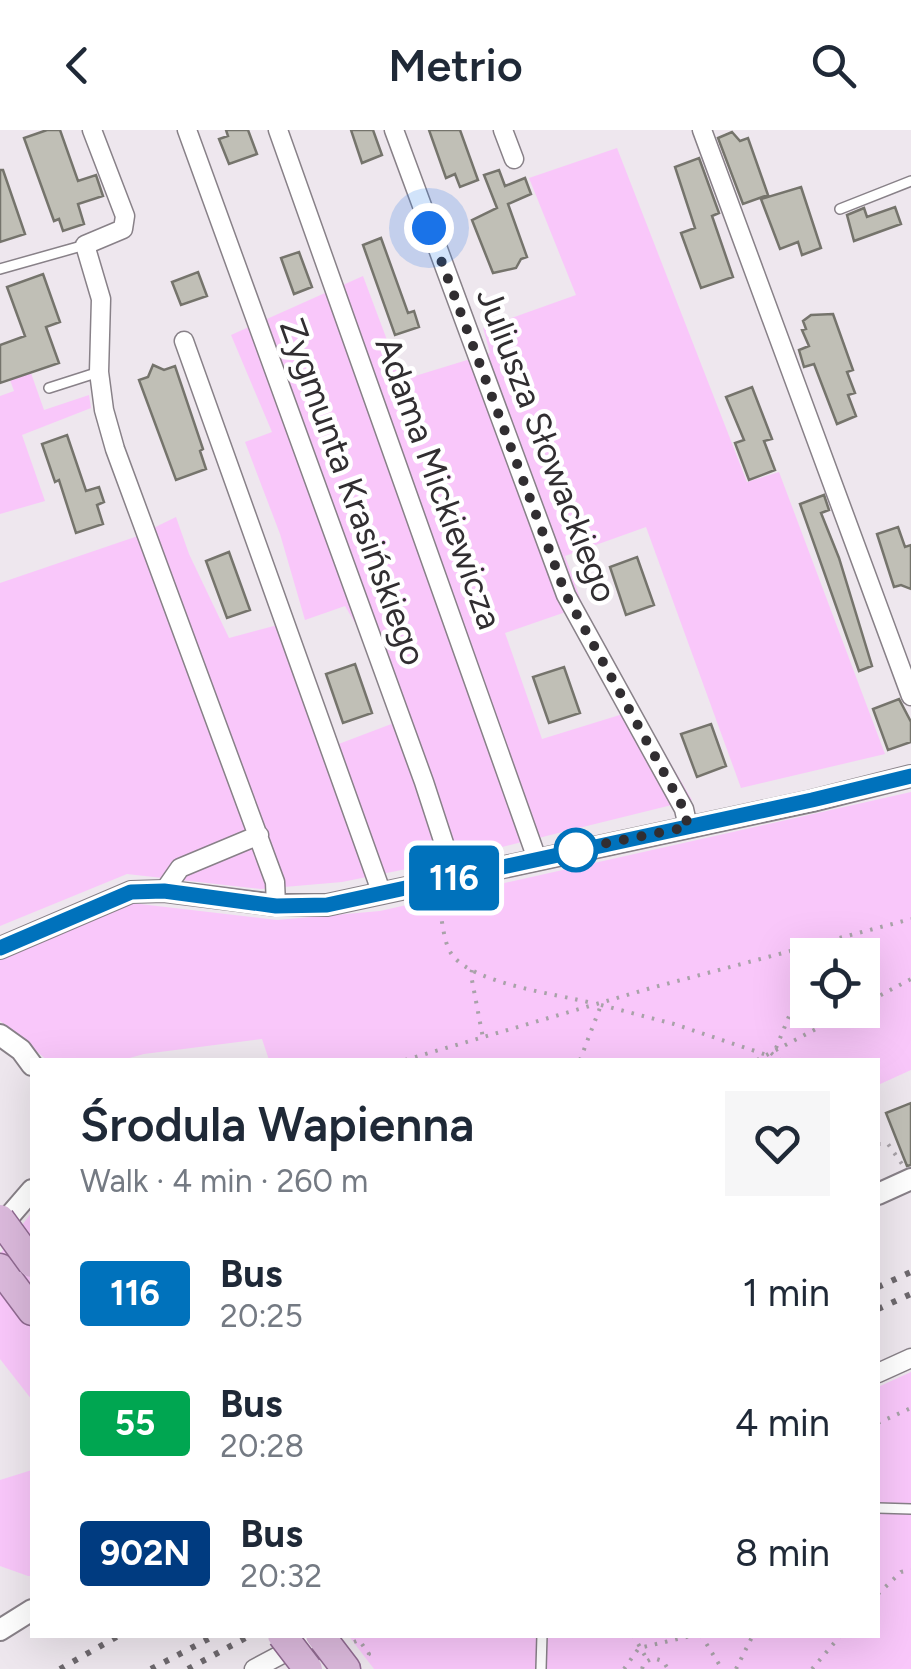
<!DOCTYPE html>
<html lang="en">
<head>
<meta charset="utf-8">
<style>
  :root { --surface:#fff; --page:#f6f6f7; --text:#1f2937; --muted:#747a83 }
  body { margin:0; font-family:Figtree,sans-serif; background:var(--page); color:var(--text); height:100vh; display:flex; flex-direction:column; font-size:38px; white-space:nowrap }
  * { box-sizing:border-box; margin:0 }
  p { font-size:32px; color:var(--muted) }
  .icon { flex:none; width:55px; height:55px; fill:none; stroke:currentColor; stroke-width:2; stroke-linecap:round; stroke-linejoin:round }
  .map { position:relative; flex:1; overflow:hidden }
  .drawer { position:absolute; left:30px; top:928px; width:850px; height:580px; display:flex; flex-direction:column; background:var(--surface); border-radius:0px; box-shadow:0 10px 40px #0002 }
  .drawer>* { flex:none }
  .badge { padding:0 20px; border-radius:8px; font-size:35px; line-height:65px }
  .controls { position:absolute; left:790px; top:808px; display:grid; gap:20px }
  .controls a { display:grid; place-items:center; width:90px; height:90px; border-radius:0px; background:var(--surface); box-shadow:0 10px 40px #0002; font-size:50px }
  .you { position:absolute; width:50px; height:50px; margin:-25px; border:8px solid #fff; border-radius:50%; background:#1a73e8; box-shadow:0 0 0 15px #1a73e833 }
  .map>.badge { position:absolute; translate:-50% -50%; box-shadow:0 0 0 5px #fff }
  .round { display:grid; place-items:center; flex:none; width:105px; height:105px; border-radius:0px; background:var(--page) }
  .summary { display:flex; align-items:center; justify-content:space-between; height:170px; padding:0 50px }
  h1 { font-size:48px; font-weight:600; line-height:75px }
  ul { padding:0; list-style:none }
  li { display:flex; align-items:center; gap:30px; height:130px; padding:0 50px }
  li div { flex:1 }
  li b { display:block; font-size:38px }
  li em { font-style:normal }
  li .badge { min-width:110px; font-weight:700; text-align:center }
  header { display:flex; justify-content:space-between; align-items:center; height:130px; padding:0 50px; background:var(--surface); font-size:45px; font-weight:600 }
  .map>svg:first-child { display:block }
  .green { fill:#f9c7fa; fill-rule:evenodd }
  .building { fill:#c0bfb6; stroke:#75746c; stroke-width:2.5 }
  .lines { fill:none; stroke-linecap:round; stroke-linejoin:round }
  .service-casing { stroke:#888188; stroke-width:12 }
  .minor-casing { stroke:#888188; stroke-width:21 }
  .tertiary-casing { stroke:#888188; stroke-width:24 }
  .primary-casing { stroke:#906a91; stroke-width:31 }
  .path { stroke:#a8a2a8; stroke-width:4; stroke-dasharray:2.5 8; stroke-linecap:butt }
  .service { stroke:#fff; stroke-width:9 }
  .minor { stroke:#fff; stroke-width:18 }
  .tertiary { stroke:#fff; stroke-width:20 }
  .primary { stroke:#dbb9dc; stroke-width:28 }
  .rail { stroke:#6d686d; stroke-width:6; stroke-dasharray:5 10; stroke-linecap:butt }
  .primary-bridge-casing { stroke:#906a91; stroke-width:31; stroke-linecap:butt }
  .primary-bridge { stroke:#dbb9dc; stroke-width:28 }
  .line-casing { stroke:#fff; stroke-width:22 }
  .line { stroke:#0072bc; stroke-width:15 }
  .walk { stroke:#312e31; stroke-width:10; stroke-dasharray:0 18 }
  .stop-dot { fill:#fff; stroke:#0072bc; stroke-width:5 }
  .labels { text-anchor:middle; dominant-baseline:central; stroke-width:9; stroke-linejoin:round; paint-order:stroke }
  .street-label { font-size:35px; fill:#312e31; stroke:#fff }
</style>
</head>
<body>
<header><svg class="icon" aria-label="back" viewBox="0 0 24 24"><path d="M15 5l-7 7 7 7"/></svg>Metrio<svg class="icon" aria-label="search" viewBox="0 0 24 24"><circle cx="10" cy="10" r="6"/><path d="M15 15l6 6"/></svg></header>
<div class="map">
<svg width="911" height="1539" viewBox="0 0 911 1539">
  <rect width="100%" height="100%" fill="#eee7ee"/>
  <!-- green -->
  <path class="green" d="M617,18l130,334 32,-10 106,282 -144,34 -95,-261 -81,29 18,50 -78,27 37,106 97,-30 53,91 -251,62 -99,20 -81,7 -134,-15 -127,52v-343l135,-46 41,-20 13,37 40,84 60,-16 47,123 58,-22 -30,-85 -19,-32 -40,14 -25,-86 -35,-92 27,-10 -41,-97 132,-59 39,104 88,-27 -7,-25 93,-33 -47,-117z
    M31,243l13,37 45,-15 2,13 -69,27 23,66 -45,13v-118l14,-5 -4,-11z
    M911,662v278l-33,15v-25h-609l-7,-21 -118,15 -22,6h-75l-47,-39v-61l131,-57 146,17 103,-9zM808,825h54v55h-54z
    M32,1082v188l-32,-41v-105z
    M911,1242v297h-537l-26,-34h530v-248z
    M32,1340v106h-4l-28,-10v-86z"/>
  <!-- building -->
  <path class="building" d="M47,0h13l18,51 18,-6 7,21 -25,8 6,20 -21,7 -4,-12 -5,2 -30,-83z
    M226,0h22l9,24 -28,10 -10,-25 9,-3z
    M351,0h22l9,25 -20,8z
    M429,0h31l18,50 -18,7 -5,-13 -9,4z
    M732,2l8,9 8,-3 20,57 -25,9 -25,-66z
    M699,28l20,55 -7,3 21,61 -32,11 -20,-55 14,-5 -20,-61z
    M0,40h3l22,64 -25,8z
    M499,40l6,16 20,-8 6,16 -23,10 19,53 -6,2 -5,9 -23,5 -21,-53 25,-12 -13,-33z
    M801,57l20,61 -19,7 -4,-13 -18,7 -19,-50z
    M895,77l6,17 -47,17 -7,-26 17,-7 3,9z
    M381,108l27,75 6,-2 5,16 -24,8 -32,-90z
    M299,122l13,35 -18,7 -13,-36z
    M198,142l9,24 -26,9 -9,-23z
    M43,144l17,48 -14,5 13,36 -59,20v-38l25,-9 -18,-49z
    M833,184l20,56 -6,2 8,21 -7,2 8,21 -19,8 -23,-60 -10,3 -5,-17 10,-4 -7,-16 4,-1 -3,-8 8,-6z
    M153,235l11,5 11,-4 28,83 -3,2 6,18 -30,11 -37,-100 9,-3z
    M752,257l20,52 -8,2 11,29 -26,10 -14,-37 9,-3 -18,-43z
    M67,305l19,56 13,-4 5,15 -7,3 6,19 -27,9 -17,-53 -4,2 -13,-38z
    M824,365l5,15 -8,3 18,45 33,108 -13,5 -59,-167z
    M898,397l7,20 6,-2v44l-10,-4 -7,2 -17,-53z
    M229,422l21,58 -23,8 -21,-57z
    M637,427l17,48 -28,10 -16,-48z
    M355,534l17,49 -29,10 -17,-49z
    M564,537l16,46 -31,10 -16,-46z
    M899,569l12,23v20l-23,8 -15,-41z
    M711,594l15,42 -29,11 -16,-43z
    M911,973v62l-4,1 -21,-53z"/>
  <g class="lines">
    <!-- service casing -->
    <g class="service-casing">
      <path id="service" d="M840,79l71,-28
        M0,139l85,-24
        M49,258l50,-16
        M878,1378l33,1
        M541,1539l1,-34"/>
    </g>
    <!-- minor casing -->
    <g class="minor-casing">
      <path id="minor" d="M92,0l33,86 -2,13 -38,16 16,54 -2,73 5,38 11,39 160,433 1,23
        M187,0l237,652 31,95
        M278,0l259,729
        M394,0l172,465 118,214 4,18
        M503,0l11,29
        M702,0l209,566
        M184,211l198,553
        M164,761l16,-23 79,-33
        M878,1243l33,-15
        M254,1539l64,-34"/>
    </g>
    <!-- tertiary casing -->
    <g class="tertiary-casing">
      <path id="tertiary" d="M0,818l131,-56 33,-1 112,14h51l485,-104 99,-25
        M0,905l21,15 11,15
        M878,1064l33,-15
        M0,1097l32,-37
        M0,1500l32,-20"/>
    </g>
    <!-- primary casing -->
    <g class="primary-casing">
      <path id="primary" d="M0,1138l32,43
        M320,1505l26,34"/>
    </g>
    <!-- path -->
    <path class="path" d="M462,774v2
      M440,781c3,14 4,34 13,45 23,28 103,38 139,47
      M814,825l3,-11
      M472,840l-1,5 12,63
      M601,875l73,19 93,31
      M862,875l49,-26
      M776,918l32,-78
      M771,923l9,7
      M405,930l246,-72 260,-69
      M580,930l21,-55
      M757,930l95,-50
      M878,1014h10l14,20
      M878,1293l33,-15
      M878,1464l23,-22 10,-2
      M633,1505l15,26
      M701,1505l21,34
      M354,1512l5,-2 10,14 -6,3
      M624,1539l15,-21 56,-13
      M642,1539l2,-6 9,-5 10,3 5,8
      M736,1539l17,-34
      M812,1539l29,-34"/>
    <!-- service -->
    <use href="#service" class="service"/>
    <!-- minor -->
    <use href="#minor" class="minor"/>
    <!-- tertiary -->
    <use href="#tertiary" class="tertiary"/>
    <!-- primary -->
    <use href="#primary" class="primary"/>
    <!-- rail -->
    <path class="rail" d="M878,1157l33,-15
      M878,1179l33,-15
      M60,1539l60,-34
      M151,1539l65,-34
      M188,1539l63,-34"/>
    <!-- primary-bridge casing -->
    <g class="primary-bridge-casing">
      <path id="primary-bridge" d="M0,1089l32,44
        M282,1505l26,34"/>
    </g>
    <!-- primary-bridge -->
    <use href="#primary-bridge" class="primary-bridge"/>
  </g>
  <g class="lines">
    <!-- line casing -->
    <g class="line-casing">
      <path id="line" d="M0,818l131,-56 33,-1 112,15 51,-1 485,-105 99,-24"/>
    </g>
    <!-- line -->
    <use href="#line" class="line"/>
    <!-- walk -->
    <path class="walk" d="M429,98l137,367 118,214 4,18 -116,23h4"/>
  </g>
  <!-- markers -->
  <circle class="stop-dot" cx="576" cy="720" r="20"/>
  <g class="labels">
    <!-- street labels -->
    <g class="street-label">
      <text transform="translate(547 315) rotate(69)">Juliusza Słowackiego</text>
      <text transform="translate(439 353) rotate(70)">Adama Mickiewicza</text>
      <text transform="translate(353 362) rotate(70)">Zygmunta Krasińskiego</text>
    </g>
  </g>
</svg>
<div class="controls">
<a><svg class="icon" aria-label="locate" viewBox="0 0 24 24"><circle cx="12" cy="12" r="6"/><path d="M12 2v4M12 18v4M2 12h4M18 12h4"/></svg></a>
</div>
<div class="you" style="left:429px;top:98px"></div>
<b class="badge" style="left:454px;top:748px;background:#0072bc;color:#fff">116</b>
<section class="drawer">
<div class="summary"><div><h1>Środula Wapienna</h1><p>Walk · 4 min · 260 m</p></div><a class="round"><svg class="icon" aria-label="heart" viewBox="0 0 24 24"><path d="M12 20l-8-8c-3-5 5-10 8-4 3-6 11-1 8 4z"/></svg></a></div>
<ul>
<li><span class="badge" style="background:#0072bc;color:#fff">116</span><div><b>Bus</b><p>20:25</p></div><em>1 min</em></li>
<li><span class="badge" style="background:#00a651;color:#fff">55</span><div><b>Bus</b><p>20:28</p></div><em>4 min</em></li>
<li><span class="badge" style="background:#003b80;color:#fff">902N</span><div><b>Bus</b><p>20:32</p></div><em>8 min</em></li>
</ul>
</section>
</div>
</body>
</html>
